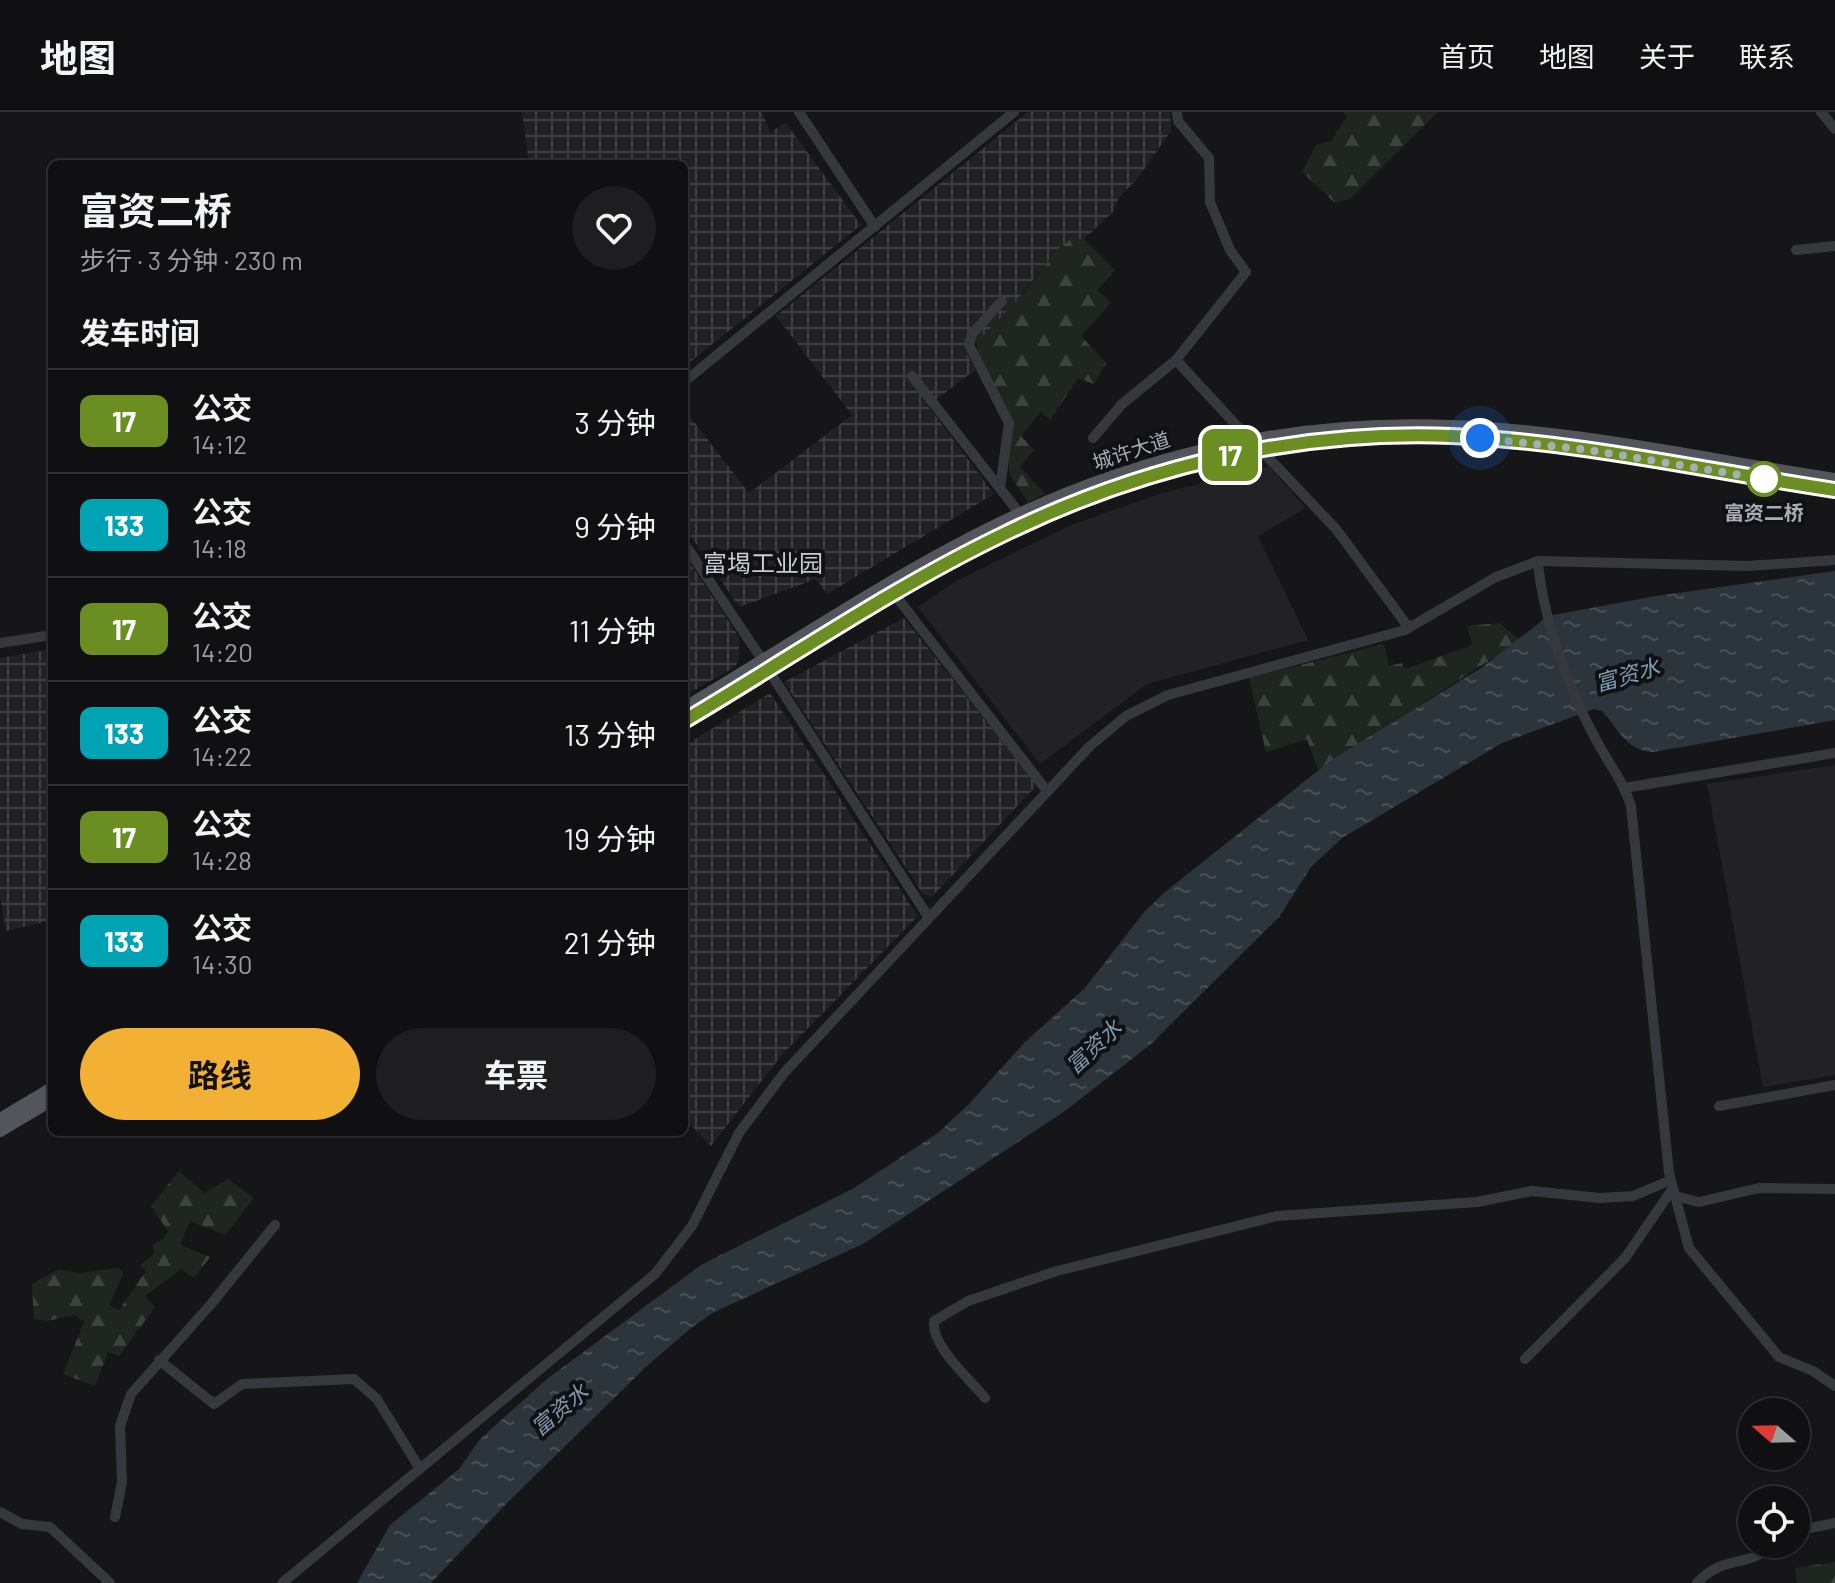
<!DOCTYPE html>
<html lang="zh">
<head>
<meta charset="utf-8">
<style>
  :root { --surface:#101012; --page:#1e1e20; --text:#f1f3f6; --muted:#9c9d9f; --line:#303032; --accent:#f2b134 }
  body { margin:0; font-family:Barlow,"Noto Sans SC",sans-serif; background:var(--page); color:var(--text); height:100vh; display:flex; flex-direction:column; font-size:30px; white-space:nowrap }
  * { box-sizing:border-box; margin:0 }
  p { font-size:26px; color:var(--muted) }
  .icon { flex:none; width:44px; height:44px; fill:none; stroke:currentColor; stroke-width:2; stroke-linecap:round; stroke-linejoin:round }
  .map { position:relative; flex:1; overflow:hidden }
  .side { position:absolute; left:48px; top:48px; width:640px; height:976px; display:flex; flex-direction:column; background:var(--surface); border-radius:12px; box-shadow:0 2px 6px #0004,0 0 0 2px var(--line) }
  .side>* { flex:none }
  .badge { padding:0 16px; border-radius:12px; font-size:28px; line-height:52px }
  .needle { width:52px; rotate:290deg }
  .tools { position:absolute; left:1738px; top:1286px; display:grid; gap:16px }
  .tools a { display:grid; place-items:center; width:72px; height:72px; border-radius:50%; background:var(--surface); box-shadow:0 2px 6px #0004,0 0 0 2px var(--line); font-size:40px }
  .you { position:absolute; width:40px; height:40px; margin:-20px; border:6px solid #fff; border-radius:50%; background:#1a73e8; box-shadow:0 0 0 12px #1a73e833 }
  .map>.badge { position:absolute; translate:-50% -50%; box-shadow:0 0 0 4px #fff }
  h2 { padding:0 32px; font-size:30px; line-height:72px }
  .round { display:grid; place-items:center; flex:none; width:84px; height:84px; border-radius:42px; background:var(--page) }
  .overview { display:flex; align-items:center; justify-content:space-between; height:136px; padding:0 32px }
  h1 { font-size:38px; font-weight:700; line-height:60px }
  .action { display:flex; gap:16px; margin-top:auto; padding:16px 32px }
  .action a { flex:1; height:92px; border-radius:48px; background:var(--accent); color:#111; font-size:32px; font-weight:700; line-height:92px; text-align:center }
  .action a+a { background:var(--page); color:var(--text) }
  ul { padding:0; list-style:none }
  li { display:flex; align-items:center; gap:24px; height:104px; padding:0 32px; border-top:2px solid var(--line) }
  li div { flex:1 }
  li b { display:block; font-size:30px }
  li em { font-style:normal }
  li .badge { min-width:88px; font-weight:700; text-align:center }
  header { display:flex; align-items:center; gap:48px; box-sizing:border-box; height:112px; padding:0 40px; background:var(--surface); border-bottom:2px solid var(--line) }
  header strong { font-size:38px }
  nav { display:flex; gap:44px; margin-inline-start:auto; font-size:28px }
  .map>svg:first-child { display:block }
  .built { fill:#222225 }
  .industrial { fill:url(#industrial-grid) }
  .forest { fill:url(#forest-firs) }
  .water { fill:url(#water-ripples) }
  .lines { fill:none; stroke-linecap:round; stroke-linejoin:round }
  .minor { stroke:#37383d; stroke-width:10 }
  .major { stroke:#53555c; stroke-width:12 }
  .line-casing { stroke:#fff; stroke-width:18 }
  .line { stroke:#6b8e23; stroke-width:12 }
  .walk { stroke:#a8adb8; stroke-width:8; stroke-dasharray:0 14.4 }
  .stop-dot { fill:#fff; stroke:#6b8e23; stroke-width:4 }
  .labels { text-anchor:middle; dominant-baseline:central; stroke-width:8; stroke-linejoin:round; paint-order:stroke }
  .street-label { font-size:20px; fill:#a8adb8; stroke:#111113 }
  .stop-label { font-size:20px; font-weight:bold; fill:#a8adb8; stroke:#111113 }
  .water-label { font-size:22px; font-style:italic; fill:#7f9bb3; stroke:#111113 }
  .quarter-label { font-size:24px; fill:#c9ccd4; stroke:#111113 }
</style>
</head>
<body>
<header>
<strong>地图</strong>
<nav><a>首页</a><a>地图</a><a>关于</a><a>联系</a></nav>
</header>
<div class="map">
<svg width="1835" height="1471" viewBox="0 0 1835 1471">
  <defs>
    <pattern id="industrial-grid" width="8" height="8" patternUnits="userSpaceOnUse" patternTransform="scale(2)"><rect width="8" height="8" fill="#222225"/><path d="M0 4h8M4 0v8" fill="none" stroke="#3f3f43"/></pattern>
    <pattern id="forest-firs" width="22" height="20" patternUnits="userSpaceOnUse" patternTransform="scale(2)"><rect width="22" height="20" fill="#1e261f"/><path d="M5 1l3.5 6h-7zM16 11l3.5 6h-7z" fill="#3c433d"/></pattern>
    <pattern id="water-ripples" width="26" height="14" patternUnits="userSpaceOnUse" patternTransform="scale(2)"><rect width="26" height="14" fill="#2c353c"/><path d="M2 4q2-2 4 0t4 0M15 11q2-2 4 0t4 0" fill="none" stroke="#485056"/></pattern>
  </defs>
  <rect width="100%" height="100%" fill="#161618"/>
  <!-- built -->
  <path class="built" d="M1269,354l37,42 -48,28 50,104 -161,44 -107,80 -122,-157 40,-27 113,-55 88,-31z
    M1835,653v310l-72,12 -56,-303z"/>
  <!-- industrial -->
  <path class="industrial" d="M522,0h240l8,20 16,-9 75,102 -177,142v-203h-155z
    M1028,0h142l1,19 -33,47 -19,20 -6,14 -29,27h-13l-16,13 -51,65 -27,25 -14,4 12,24 -47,36 66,88 -167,100 -11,-15 -77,28 -55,-81v-117l65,84 103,-78 -76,-99z
    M684,442l55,83v22l-4,8 -51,29z
    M904,506l133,167 -105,112 -9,-3 -139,-212z
    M52,537v271l-46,11 -6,-34v-239z
    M770,581l148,223 -137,140 -70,90 -27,-28v-372z"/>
  <!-- forest -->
  <path class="forest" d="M1343,0h95l-87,86 -16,5 -33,-31 14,-27 15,-4 16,-25z
    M1071,127h13l31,31 -18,20 14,13 -30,33 25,27 -12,21 -16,-6 -28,42 -9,-8 -20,24 13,14 -14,17 25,27 -17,8 -18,-27 -2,-16 5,-28 -35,-73 -1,-16 48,-50 30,-40z
    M1500,511l18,16 -14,12 -186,119 -11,-31 -41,13 -17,-74 135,-34 5,22 13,-3 3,6 67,-24 -5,-19z
    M179,1059l25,22 24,-14 26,19 -29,37 -35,-14 -10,24 30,12 -16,21 -13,-9 -36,27 10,11 -36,49 -11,-4 -13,34 -32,-12 21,-52 -10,-7 -27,6 -13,-2 -2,-35 26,-15 19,4 42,-5 4,6 -14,31 10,5 27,-39 -6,-6 14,-11 -1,-10 12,-6 3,-7 -17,-25z
    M1835,1450v21h-38l-2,-15z"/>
  <!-- water -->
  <path class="water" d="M1835,459v149l-182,32c-27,-1 -35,-24 -51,-41l-8,-2 -92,34 -160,95 -31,29 -32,50 -128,127 -86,67 -202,133 -149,68 -23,16 -43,37 -138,135 -79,83h-74l33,-58 69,-56 21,-30 67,-60 154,-114 153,-77 84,-55 31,-29 56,-62 59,-53 61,-78 20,-19 165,-131 151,-93 67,-52 108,-20z"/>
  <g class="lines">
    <!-- minor -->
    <path class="minor" d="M799,0l76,115
      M1821,0l14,17
      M1796,138l39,-4
      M1176,248l74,80
      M912,264l108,138
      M684,270l330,-270
      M1093,326l29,-34 54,-44 70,-88 -16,-22 -20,-48 -1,-44 -31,-37 -1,-9
      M1260,337l76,80 73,99
      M1000,376l9,-65 -40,-78 3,-11 30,-33
      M684,431l79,118
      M1538,449c4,54 30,127 56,175 12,24 29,44 37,70l38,367 20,75 90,109 34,14 22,15
      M895,483l152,196
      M0,531l52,-8
      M769,559l160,247
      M1624,676l211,-35
      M1719,994l116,-21
      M1675,1084l24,6 60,-14 76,1
      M1525,1247l100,-101 48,-70
      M159,1248l55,44 28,-20 112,-5 23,20 43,70
      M985,1286c-16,-20 -54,-52 -51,-77l34,-20 89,-30 220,-55 200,-14 55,-11 68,7 33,-2 38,-16
      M0,1400l22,12 28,3 60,56
      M115,1405l7,-35 -2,-56 11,-32 81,-91 63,-78
      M1796,1419l39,-8
      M282,1471l373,-309 37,-48 47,-93 45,-60 306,-327 36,-30 42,-21 237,-65 91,-53 42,-16 210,5 87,-6
      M1697,1471c29,-31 51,-13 76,-39"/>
    <!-- major -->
    <path class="major" d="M684,596c103,-61 204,-130 312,-183 142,-70 298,-106 457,-99 128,5 255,34 382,53
      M684,609c114,-68 231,-148 351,-202 122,-55 253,-84 387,-83 138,0 277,33 413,54
      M0,1007l52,-31
      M0,1019l52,-31"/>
  </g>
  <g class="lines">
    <!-- line casing -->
    <g class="line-casing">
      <path id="line" d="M684,609c105,-62 208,-133 318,-186 140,-69 294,-105 450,-99 129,6 256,35 383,54"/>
    </g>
    <!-- line -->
    <use href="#line" class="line"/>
    <!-- walk -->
    <path class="walk" d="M1480,326l109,12 187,31 -12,-2"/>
  </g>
  <!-- markers -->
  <circle class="stop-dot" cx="1764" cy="367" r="16"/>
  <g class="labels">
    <!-- street labels -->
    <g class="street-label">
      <text transform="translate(1131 338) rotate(-18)">城许大道</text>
    </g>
    <!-- stop labels -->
    <g class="stop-label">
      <text x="1764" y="400">富资二桥</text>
    </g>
    <!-- water labels -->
    <g class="water-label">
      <text transform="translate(1627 562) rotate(-16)">富资水</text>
      <text transform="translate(1093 934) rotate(-43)">富资水</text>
      <text transform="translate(559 1297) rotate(-40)">富资水</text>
    </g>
    <!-- quarter labels -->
    <g class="quarter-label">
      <text x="763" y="450">富堨工业园</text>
    </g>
  </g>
</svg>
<div class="tools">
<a><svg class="needle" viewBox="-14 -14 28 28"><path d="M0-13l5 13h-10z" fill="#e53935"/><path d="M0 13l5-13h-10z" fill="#9c9d9f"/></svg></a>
<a><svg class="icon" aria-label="locate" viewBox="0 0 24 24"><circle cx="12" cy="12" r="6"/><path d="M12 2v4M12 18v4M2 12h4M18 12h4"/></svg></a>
</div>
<div class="you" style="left:1480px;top:326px"></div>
<b class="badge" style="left:1230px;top:343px;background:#6b8e23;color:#fff">17</b>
<section class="side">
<div class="overview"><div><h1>富资二桥</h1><p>步行 · 3 分钟 · 230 m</p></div><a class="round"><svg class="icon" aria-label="heart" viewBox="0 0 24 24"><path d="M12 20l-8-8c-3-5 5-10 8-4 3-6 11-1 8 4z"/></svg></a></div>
<h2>发车时间</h2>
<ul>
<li><span class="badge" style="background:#6b8e23;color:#fff">17</span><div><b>公交</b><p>14:12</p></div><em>3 分钟</em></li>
<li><span class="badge" style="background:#00a3b4;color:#fff">133</span><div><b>公交</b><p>14:18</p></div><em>9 分钟</em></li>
<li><span class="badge" style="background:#6b8e23;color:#fff">17</span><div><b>公交</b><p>14:20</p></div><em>11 分钟</em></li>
<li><span class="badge" style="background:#00a3b4;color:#fff">133</span><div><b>公交</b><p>14:22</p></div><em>13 分钟</em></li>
<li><span class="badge" style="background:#6b8e23;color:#fff">17</span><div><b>公交</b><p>14:28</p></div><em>19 分钟</em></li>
<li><span class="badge" style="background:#00a3b4;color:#fff">133</span><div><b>公交</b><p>14:30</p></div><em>21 分钟</em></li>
</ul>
<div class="action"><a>路线</a><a>车票</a></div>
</section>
</div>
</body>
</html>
